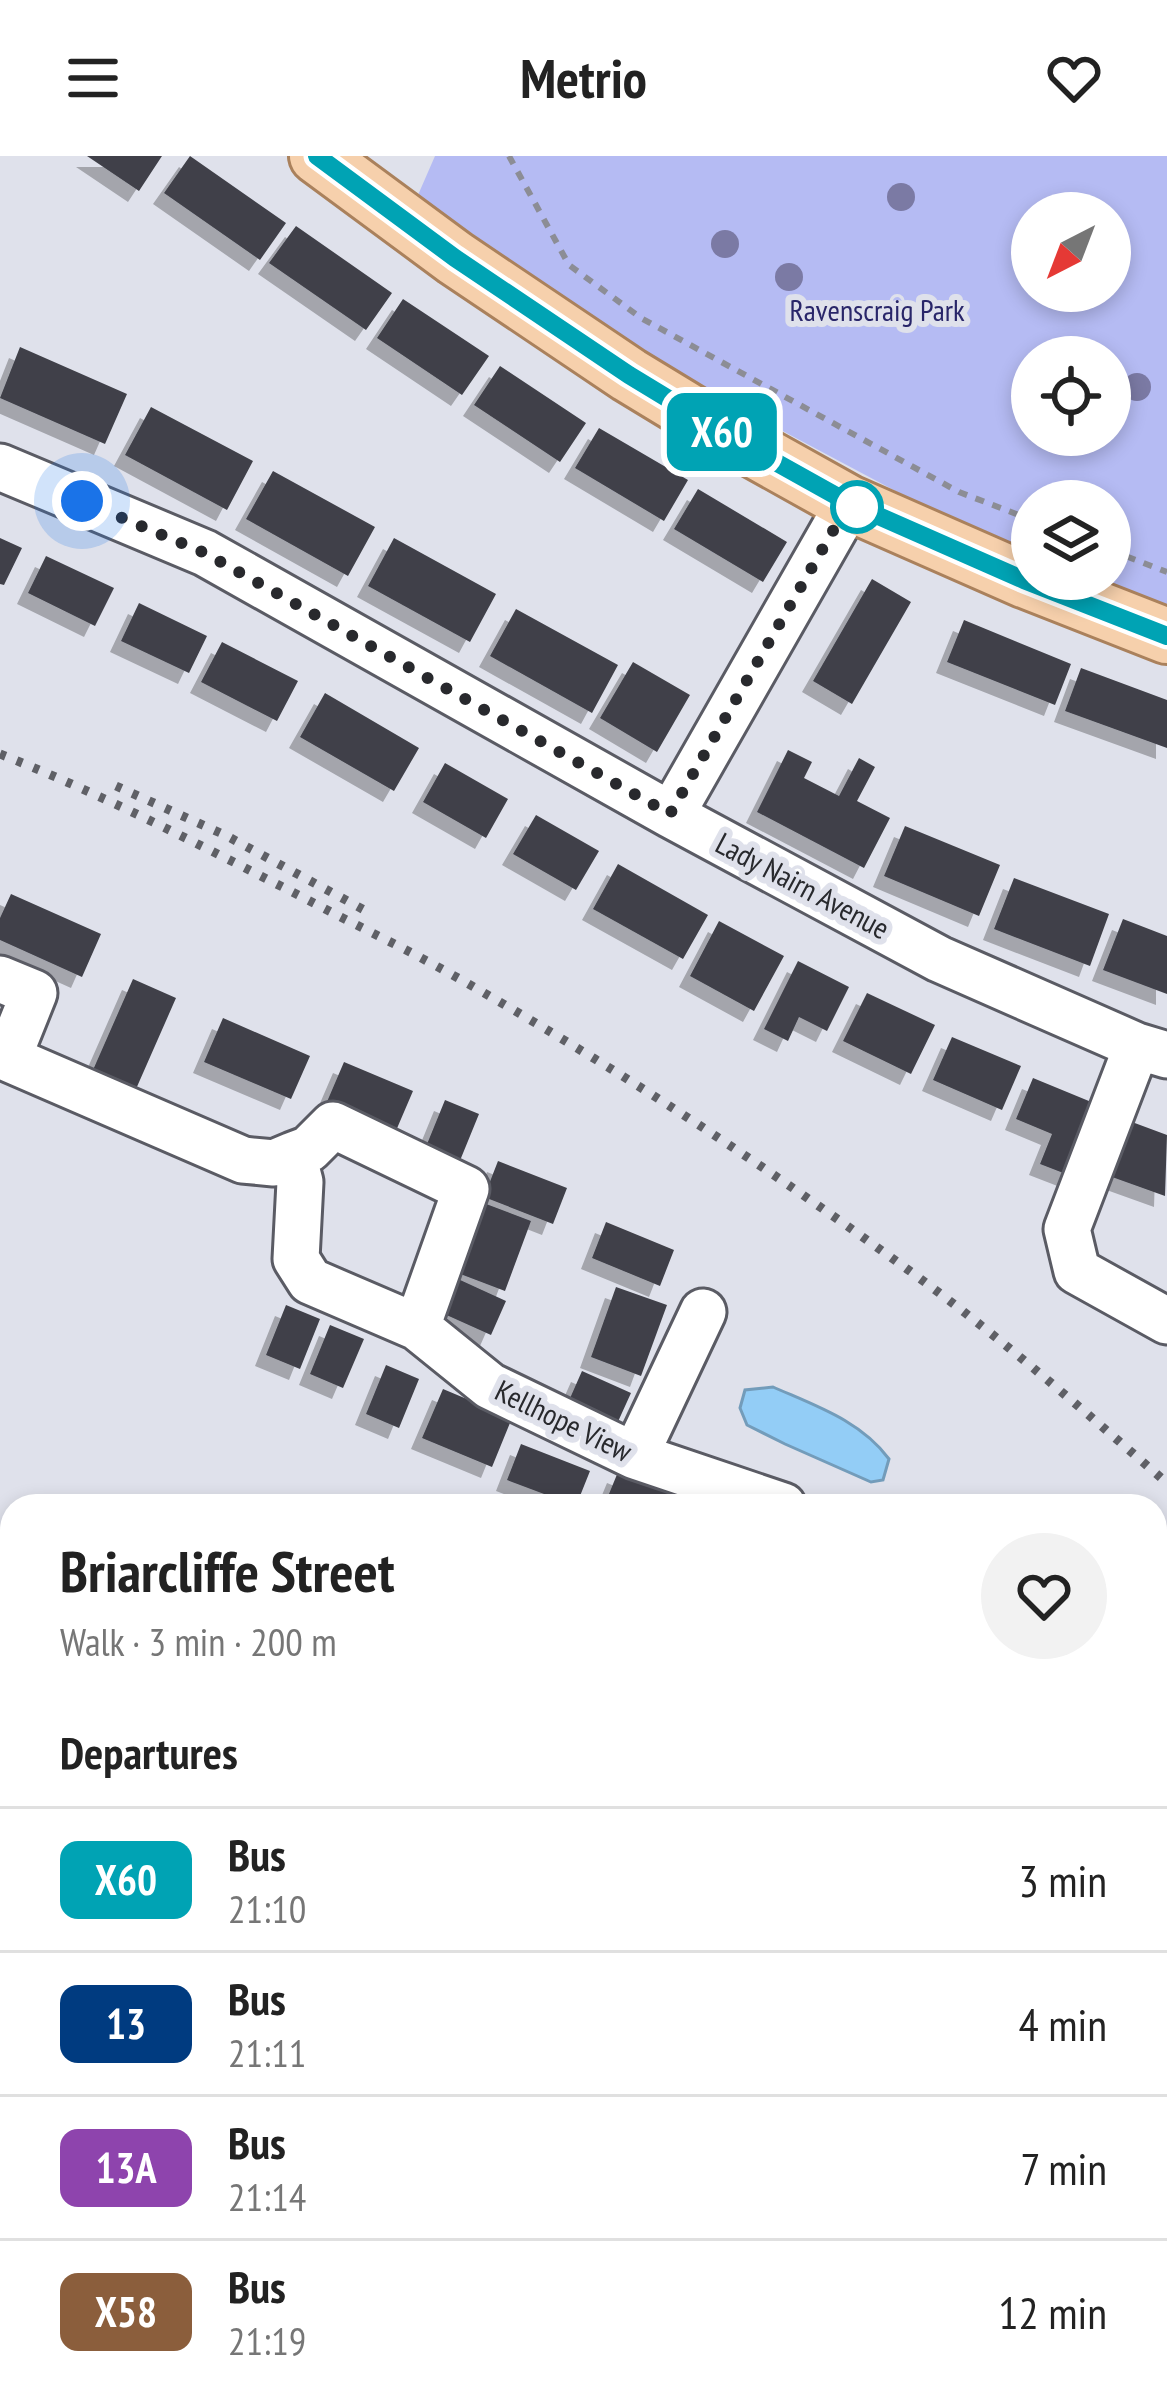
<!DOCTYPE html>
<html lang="en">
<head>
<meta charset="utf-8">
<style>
  :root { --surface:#fff; --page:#f2f2f2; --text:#222; --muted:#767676; --line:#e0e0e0 }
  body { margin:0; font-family:"PT Sans Narrow",sans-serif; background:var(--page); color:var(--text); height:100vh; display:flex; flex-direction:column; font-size:45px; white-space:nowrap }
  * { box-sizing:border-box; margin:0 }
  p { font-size:39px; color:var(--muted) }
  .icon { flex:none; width:66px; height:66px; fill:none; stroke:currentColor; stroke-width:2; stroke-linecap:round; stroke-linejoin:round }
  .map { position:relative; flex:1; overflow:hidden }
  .sheet { position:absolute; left:0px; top:1338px; width:1167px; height:915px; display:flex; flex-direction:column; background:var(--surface); border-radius:36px 36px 0 0; box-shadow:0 6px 18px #0003 }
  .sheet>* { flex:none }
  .badge { padding:0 24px; border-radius:18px; font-size:42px; line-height:78px }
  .needle { width:78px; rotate:222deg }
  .buttons { position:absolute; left:1011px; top:36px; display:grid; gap:24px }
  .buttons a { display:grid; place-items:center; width:120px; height:120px; border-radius:50%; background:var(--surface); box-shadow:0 6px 18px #0003; font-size:60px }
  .you { position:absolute; width:60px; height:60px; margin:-30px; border:9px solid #fff; border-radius:50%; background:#1a73e8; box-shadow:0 0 0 18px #1a73e833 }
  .map>.badge { position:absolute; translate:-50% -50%; box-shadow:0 0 0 6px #fff }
  h2 { padding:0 60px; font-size:45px; line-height:108px }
  .round { display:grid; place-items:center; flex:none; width:126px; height:126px; border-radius:63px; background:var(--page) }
  .head { display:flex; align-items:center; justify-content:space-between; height:204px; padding:0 60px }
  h1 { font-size:57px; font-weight:700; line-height:90px }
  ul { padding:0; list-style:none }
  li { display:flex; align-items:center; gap:36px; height:144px; padding:0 60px; border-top:3px solid var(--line) }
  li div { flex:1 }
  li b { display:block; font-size:45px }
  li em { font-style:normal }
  li .badge { min-width:132px; font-weight:700; text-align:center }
  header { display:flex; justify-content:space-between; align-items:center; height:156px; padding:0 60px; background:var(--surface); font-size:54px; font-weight:700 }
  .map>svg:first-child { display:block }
  .green { fill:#b5bbf3; fill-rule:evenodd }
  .water { fill:#93cdf6; stroke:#739cba; stroke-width:3 }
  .building { fill:#404149; filter:url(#shadow) }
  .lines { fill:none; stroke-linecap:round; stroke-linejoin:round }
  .minor-casing { stroke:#5a5b64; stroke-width:51 }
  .major-casing { stroke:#aa815c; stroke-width:60 }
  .path { stroke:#8c8d95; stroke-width:6; stroke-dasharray:9 9; stroke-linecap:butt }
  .minor { stroke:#fff; stroke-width:45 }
  .major { stroke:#f6d0ac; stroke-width:54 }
  .rail { stroke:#5f6066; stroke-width:9; stroke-dasharray:6 12; stroke-linecap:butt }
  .tree { fill:#7b7aa4 }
  .line-casing { stroke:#fff; stroke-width:27 }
  .line { stroke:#00a3b4; stroke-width:18 }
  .walk { stroke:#28292d; stroke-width:12; stroke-dasharray:0 21.6 }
  .stop-dot { fill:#fff; stroke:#00a3b4; stroke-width:6 }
  .labels { text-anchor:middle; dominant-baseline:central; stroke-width:12; stroke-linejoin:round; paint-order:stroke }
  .park-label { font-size:30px; fill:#292669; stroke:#dfe1eb }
  .street-label { font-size:30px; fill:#28292d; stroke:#dfe1eb }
</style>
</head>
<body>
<header><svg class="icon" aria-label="menu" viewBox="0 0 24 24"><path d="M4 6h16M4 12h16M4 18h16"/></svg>Metrio<svg class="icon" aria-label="heart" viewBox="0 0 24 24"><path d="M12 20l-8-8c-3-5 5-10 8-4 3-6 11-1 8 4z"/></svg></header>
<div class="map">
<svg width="1167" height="2251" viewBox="0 0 1167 2251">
  <defs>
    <filter id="shadow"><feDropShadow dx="-11" dy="11" stdDeviation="0" flood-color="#0004"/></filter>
  </defs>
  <rect width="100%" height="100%" fill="#dfe1eb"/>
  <!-- green -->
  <path class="green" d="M435,0h732v452l-76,-29h19v-78h-78v54l-97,-43 -235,-125 -149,-97 -133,-95zM1032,57h78v78h-78zM1032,201h78v78h-78z
    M702,2241h152l-2,10h-146z"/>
  <!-- water -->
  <path class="water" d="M773,1231c43,19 88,34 116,72l-6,21 -12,2 -86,-38 -38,-19 -7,-17 5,-18z"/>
  <!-- building -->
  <path class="building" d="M87,0h75l-23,35z
    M190,0l96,67 -26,37 -96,-67z
    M296,70l96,67 -26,37 -97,-67z
    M403,143l86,57 -27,39 -85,-57z
    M20,191l107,47 -22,50 -105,-46z
    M500,210l86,57 -26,39 -86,-57z
    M151,251l102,54 -26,49 -102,-55z
    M599,272l89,52 -24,41 -89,-53z
    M273,315l102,56 -27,49 -102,-57z
    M698,333l89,53 -24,40 -89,-53z
    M0,382l22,10 -18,37 -4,-1z
    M394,382l102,56 -26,48 -102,-56z
    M46,400l68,32 -19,38 -67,-33z
    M872,423l39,23 -59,102 -39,-23z
    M139,447l68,33 -18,37 -68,-32z
    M516,453l102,56 -26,48 -102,-57z
    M964,464l107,44 -16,41 -108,-43z
    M222,486l76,39 -21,40 -76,-39z
    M633,506l57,33 -33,57 -57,-34z
    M1081,512l86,32v48l-102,-37z
    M325,537l94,55 -25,43 -94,-54z
    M788,594l24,12 -8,16 35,18 20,-38 16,9 -18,34 33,17 -26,50 -107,-56z
    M445,607l63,36 -22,39 -63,-36z
    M536,659l63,36 -23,39 -63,-36z
    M905,670l95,39 -21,51 -95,-40z
    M618,708l90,51 -25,44 -90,-50z
    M1014,722l95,36 -19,52 -96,-37z
    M11,738l90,40 -19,43 -82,-37v-22z
    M1123,763l44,17v58l-64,-24z
    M719,765l65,35 -30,55 -64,-35z
    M798,805l51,26 -22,44 -28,-14 -11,24 -24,-12z
    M133,823l43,19 -40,91 -43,-19z
    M867,837l68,32 -24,49 -68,-33z
    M223,862l87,38 -19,43 -87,-37z
    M952,881l69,29 -19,44 -69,-30z
    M344,906l69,29 -21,49 -69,-29z
    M1033,922l68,28 -30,70 -31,-12 12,-30 -36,-15z
    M445,944l34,14 -20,49 -34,-14z
    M1132,966l35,13 -2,61 -53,-19z
    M498,1005l69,27 -14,36 -69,-27z
    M481,1046l50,19 -26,70 -50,-19z
    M606,1066l68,28 -14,36 -68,-28z
    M458,1123l48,22 -15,34 -49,-22z
    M616,1131l51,18 -26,71 -50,-19z
    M286,1149l34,14 -20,50 -34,-14z
    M330,1169l34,14 -21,49 -33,-14z
    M386,1209l33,14 -20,49 -33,-14z
    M582,1215l49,22 -15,33 -49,-21z
    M443,1233l69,29 -20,49 -70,-29z
    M521,1288l69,27 -14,35 -69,-26z
    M618,1316l69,28 -2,6h-81z
    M0,1562l12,5v79l-12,-5z
    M1155,1688l12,2v54l-12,-2z
    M12,1815v53l-12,4v-53z
    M1155,1865l12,6v66l-12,-6z
    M12,1967v48l-12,4v-48z
    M12,2207v34l46,1 -29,9h-29v-40z
    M443,2241h48l3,10h-48z
    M572,2241h53l3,10h-53z
    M1001,2241h71l3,10h-102z"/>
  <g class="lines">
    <!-- minor casing -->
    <g class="minor-casing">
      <path id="minor" d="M0,311l205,86 466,262 268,144 198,87 30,9
        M671,659l178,-312
        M0,823l34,14 -26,65
        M1137,890l-70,183 10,42 90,50
        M0,899l243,105 31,3 19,-8 7,27 -4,77 14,22 107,46 73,59 145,70 148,50
        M293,999l16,-6 24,-24 133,64 -49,138
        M635,1300l68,-144
        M1155,1456l12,12
        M0,1462l12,5
        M1155,1796l12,5
        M0,1914l12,-4
        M0,2179l12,-4
        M328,2241l3,10
        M545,2241l3,10"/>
    </g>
    <!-- major casing -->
    <g class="major-casing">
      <path id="major" d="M317,0l138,102 174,117 107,65 113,63 175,77 143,56"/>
    </g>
    <!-- path -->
    <path class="path" d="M509,0l60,109 72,53 318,174 73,28
      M1110,394l57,22
      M1155,2171l12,-4"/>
    <!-- minor -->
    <use href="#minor" class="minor"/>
    <!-- major -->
    <use href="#major" class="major"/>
    <!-- rail -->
    <path class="rail" d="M0,598c104,41 204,93 304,144 53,28 109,54 161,84 153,87 301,184 442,287 91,66 176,141 260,214
      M116,630l109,49 143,77"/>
  </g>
  <!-- trees -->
  <g class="tree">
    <circle cx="901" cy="41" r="14"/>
    <circle cx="725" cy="88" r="14"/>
    <circle cx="789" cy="121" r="14"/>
    <circle cx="1137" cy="231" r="14"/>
  </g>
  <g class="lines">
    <!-- line casing -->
    <g class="line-casing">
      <path id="line" d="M317,0l138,102 174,117 107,65 113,63 175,77 143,56"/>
    </g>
    <!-- line -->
    <use href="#line" class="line"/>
    <!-- walk -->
    <path class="walk" d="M82,345l123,52 465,261 179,-311 8,4"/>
  </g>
  <!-- markers -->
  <circle class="stop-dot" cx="857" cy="351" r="24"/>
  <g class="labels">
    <!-- park labels -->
    <g class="park-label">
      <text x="877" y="153">Ravenscraig Park</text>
    </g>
    <!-- street labels -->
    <g class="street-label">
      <text transform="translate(803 729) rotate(28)">Lady Nairn Avenue</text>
      <text transform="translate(564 1264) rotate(26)">Kellhope View</text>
    </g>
  </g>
</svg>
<div class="buttons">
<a><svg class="needle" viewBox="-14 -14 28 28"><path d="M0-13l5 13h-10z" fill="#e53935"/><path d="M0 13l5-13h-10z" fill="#767676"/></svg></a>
<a><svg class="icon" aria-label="locate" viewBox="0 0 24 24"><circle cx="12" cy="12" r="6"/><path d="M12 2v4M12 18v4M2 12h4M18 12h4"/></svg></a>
<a><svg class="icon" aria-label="layers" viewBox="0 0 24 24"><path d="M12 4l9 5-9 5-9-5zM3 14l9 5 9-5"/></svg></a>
</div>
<div class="you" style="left:82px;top:345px"></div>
<b class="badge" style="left:722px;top:276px;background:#00a3b4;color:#fff">X60</b>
<section class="sheet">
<div class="head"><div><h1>Briarcliffe Street</h1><p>Walk · 3 min · 200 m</p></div><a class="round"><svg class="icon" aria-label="heart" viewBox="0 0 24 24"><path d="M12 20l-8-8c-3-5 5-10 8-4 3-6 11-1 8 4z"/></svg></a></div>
<h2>Departures</h2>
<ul>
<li><span class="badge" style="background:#00a3b4;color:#fff">X60</span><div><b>Bus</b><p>21:10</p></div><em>3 min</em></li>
<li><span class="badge" style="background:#003b80;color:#fff">13</span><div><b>Bus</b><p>21:11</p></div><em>4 min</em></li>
<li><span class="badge" style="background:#8e44ad;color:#fff">13A</span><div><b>Bus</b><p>21:14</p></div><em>7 min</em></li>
<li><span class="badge" style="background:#8b5e3c;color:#fff">X58</span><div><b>Bus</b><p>21:19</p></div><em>12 min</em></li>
</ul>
</section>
</div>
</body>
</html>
